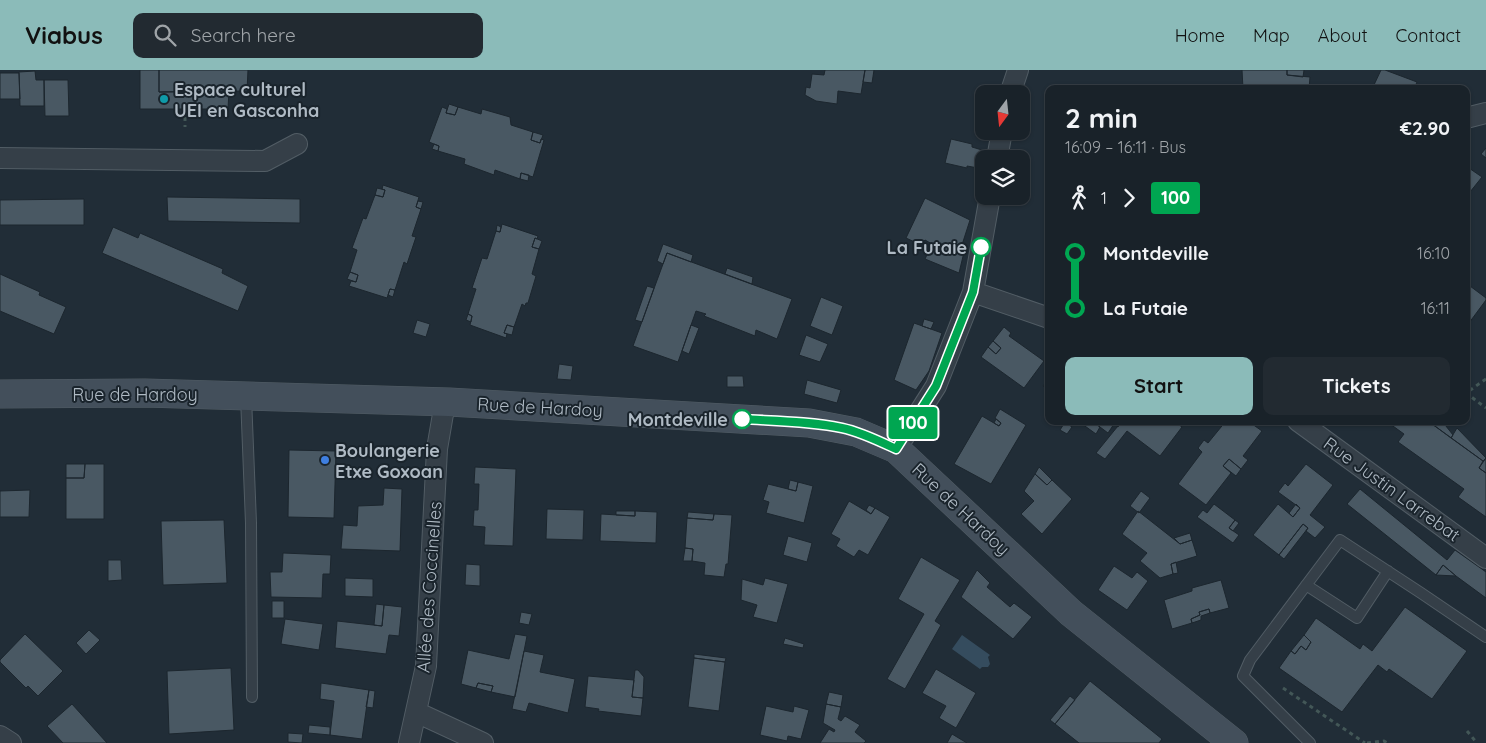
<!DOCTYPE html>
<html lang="en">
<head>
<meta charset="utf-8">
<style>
  :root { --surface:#192229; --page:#222a31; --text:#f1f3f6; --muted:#9fa4a8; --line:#373f46; --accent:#8bbbb9 }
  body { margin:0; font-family:Quicksand,sans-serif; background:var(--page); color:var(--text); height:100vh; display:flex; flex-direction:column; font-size:19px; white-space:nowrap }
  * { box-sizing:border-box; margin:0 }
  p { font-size:16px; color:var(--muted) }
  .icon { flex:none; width:28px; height:28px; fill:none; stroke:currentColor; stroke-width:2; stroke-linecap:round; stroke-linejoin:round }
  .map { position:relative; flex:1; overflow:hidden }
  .panel { position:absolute; left:1045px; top:15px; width:425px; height:340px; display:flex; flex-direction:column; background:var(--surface); border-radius:10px; box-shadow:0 1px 4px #0004,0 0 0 1px var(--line) }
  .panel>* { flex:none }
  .badge { padding:0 10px; border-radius:4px; font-size:18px; line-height:32px }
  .needle { width:32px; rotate:195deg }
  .tools { position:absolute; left:975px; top:15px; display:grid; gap:10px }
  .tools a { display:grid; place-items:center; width:55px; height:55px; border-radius:10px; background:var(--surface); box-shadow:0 1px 4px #0004,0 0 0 1px var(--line); font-size:25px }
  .map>.badge { position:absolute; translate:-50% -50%; box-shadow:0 0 0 2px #fff }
  .legs { display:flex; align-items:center; gap:8px; height:55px; padding:0 20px; font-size:16px }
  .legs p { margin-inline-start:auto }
  .summary { display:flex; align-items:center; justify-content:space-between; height:85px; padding:0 20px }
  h1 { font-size:28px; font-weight:700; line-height:38px }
  .action { display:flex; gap:10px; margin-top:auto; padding:10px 20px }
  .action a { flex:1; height:58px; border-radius:10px; background:var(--accent); color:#111; font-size:20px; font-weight:700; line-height:58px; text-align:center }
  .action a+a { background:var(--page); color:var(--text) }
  ul { padding:0 20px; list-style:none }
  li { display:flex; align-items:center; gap:18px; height:55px; font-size:19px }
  li i { display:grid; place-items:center; width:8px; height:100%; margin:0 6px; background:currentColor }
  li i::after { content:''; width:12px; height:12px; margin:-6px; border:4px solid; border-radius:50%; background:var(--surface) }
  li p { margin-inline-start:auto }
  li:first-child i { background:linear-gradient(#0000 50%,currentColor 0) }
  li:last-child i { background:linear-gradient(currentColor 50%,#0000 0) }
  header { display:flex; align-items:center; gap:30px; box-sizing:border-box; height:70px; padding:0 25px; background:var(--accent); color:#111 }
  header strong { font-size:24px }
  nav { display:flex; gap:28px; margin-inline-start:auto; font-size:18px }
  .search { width:350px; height:45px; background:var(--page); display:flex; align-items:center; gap:12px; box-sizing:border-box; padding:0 18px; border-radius:10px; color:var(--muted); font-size:19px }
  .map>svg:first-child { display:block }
  .water { fill:#354c5e }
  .building { fill:#495863; stroke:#1c262e }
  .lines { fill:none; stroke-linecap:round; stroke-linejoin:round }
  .lane-casing { stroke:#525d65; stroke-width:12 }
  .street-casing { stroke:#525d65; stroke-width:22 }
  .secondary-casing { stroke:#525d65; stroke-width:29 }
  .path { stroke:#435757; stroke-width:3; stroke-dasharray:4 4; stroke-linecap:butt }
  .lane { stroke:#353f48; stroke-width:10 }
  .street { stroke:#353f48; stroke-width:20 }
  .secondary { stroke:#434f5b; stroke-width:28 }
  .line-1-casing { stroke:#fff; stroke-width:11 }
  .line-1 { stroke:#00a651; stroke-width:8 }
  .culture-dot { fill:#0f9aa8; stroke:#1a242c; stroke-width:2 }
  .stop-1-dot { fill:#fff; stroke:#00a651; stroke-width:2.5 }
  .shop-dot { fill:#3f7fe0; stroke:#1a242c; stroke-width:2 }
  .labels { text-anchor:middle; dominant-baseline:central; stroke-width:4; stroke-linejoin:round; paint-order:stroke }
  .poi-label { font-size:18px; font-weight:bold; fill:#afbac4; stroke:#1a242c; text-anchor:start }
  .stop-label { font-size:18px; font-weight:bold; fill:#afbac4; stroke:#1a242c; text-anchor:end }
  .street-label { font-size:18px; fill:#afbac4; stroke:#1a242c }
</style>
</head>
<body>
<header>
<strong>Viabus</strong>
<div class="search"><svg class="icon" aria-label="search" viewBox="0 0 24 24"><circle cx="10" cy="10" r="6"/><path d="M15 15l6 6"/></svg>Search here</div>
<nav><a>Home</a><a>Map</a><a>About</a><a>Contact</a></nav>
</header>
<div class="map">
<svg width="1486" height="673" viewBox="0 0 1486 673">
  <rect width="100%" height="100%" fill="#212d37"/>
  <!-- water -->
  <path class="water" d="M962,565l28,20 -2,2 2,7 -2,3h-6l-2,2 -28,-20z"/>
  <!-- building -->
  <path class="building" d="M140,0h19v22l70,-1 -1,18h-88z
    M159,0h89l-1,21 -88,1z
    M825,0h40l-4,24 -23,-3 -1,13 -21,-3 -11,-6 1,-8 4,1 2,-14 12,1z
    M865,0h9l-2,13 -9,-1z
    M1242,0h45v5l23,2 -1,12h-66z
    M1287,0h17l-1,7 -16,-2z
    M1381,0h4l32,12 -3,7h-46l2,-4 3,2z
    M35,1l1,9h8v26h-24l-1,-34z
    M0,3h19l1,26h-20z
    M44,10h24l1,36h-24z
    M449,34l9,3 -3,8 -9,-2z
    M442,37l5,2 -1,4 9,2 3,-8 23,7 1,-5 28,8 1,8 22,7 -2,8 9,3 1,-4 3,1 -11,37 -12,-4 -1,6 -25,-9 -1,5 -30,-11 1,-5 -27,-8 1,-5 -10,-4z
    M533,62l10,3 -3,8 -9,-3z
    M951,69l21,5v3l10,3 -4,18 -11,-2v2l-22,-5z
    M434,74l5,2 -1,5 -6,-2z
    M1486,78v10l-5,-4z
    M1466,96l16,11 -16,20z
    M521,103l8,2 -1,6 -8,-2z
    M383,115l36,12 -3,10 5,2 -9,27 4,1 -9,27 -3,-2 -9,28 -5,-1 -3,9 -38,-12 2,-5 5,1 2,-7 -8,-3 7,-22 -5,-2 11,-30 3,1 9,-24 8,2 2,-7 -3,-1z
    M377,118l8,2 -2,7 -8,-2z
    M167,127l133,2v24l-132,-2z
    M925,128l45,22 -9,28h4l-6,25 -34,-14 7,-15 -7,-4 -4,5 -15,-7z
    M84,129v26h-84v-25z
    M418,131l5,1 -2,7 -5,-2z
    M502,154l36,12 -1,3 -2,-1 -3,9 7,2 -7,25 4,2 -8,27h-2l-1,3 -3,-2 -8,23 -7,-2 -3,8 3,1 -1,4 -36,-13 2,-9 -4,-2 8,-25 -4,-1 10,-30 5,1 9,-28 4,1z
    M497,155l4,2 -1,5 -4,-1z
    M113,157l25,11 2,-5 83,36 -1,4 26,13 -10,25 -136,-58z
    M535,168l7,3 -3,8 -7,-2z
    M663,174l30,11 -2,7 -24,-9 -4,11 -6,-3z
    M667,183l125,46 -15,40 -21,-9 -1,6 -51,-20 2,-2 -10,-3 -18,51 -45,-16z
    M727,198l26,9 -1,7 -27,-10z
    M350,202l8,3 -2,7 -9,-3z
    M0,204l40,18 -1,3 27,12 -12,27 -54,-23z
    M1466,213l20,15v2l-20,27z
    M647,216l7,2 -12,34 -7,-2z
    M390,219l5,1 -2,7 -5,-2z
    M821,227l22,9 -11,29 -22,-9z
    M468,244l4,2 -1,6 -5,-2z
    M924,249l10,3 -3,7 -9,-3z
    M417,250l13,4 -4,13 -13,-4z
    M914,253l28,10 -13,38 -13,19 -22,-10z
    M507,255l7,2 -2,8 -8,-2z
    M691,255l8,3 -10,26 -7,-3z
    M1004,257l7,6 -2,3 35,25 -20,27 -43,-31 7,-10 8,7 5,-6 -8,-7z
    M806,265l22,9 -8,18 -21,-7z
    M993,271l8,7 -5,6 -8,-7z
    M559,294l14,2 -2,14 -14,-1z
    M727,306h16l1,11h-17z
    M1049,308v13l-6,-5z
    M807,310l34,10 -4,13 -33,-9z
    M1000,339l26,16 -35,59 -37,-20 28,-48 17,10 2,-3 -6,-5z
    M996,349l5,4 -2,3 -5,-3z
    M1078,351h14l8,6 -4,7z
    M1092,351h24l-8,12z
    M1116,351h6l-4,6 -4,-3z
    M1122,351h52l8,6 -22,29 -33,-25 -22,28 -9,-6z
    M1226,351h22l14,10 -19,25 5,4 -7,9 -12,-10 -6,7 8,7 -25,32 -28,-21 24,-32 -4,-4 6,-8 4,3z
    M1386,351h42l55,40 -4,7 7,5v44l-28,-20 6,-8 -66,-47 6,-8z
    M1428,351h14l11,14 -2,3z
    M1065,352l7,5 -5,7 -7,-4z
    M1457,358l29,30 -3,3 -32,-23z
    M289,380l47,1 -2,67 -46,-1z
    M1486,388v15l-7,-5z
    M1229,389l12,10 -5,7 -13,-10z
    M66,394h19l-1,14h-18z
    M85,394h19v55h-38v-41h18z
    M1306,394l27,21 -23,30 15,12 -10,11 -9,-7 2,-3 -5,-4 -24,31 -26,-20 25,-31 15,13 7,-9 -22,-16 7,-9 3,3z
    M475,397l41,2 -3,77 -29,-1 1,-18 -12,-1 1,-16h4l1,-26h-5z
    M1039,397l13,13 -5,5 -12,-11z
    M1035,404l12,11 5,-5 20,19 -30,35 -21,-20 13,-13 -10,-10z
    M790,410l8,2 -2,9 -8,-2z
    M798,412l15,4 -9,37 -38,-10 3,-11 -6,-2 5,-16 28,7z
    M384,418l18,1 -2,62 -59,-2 2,-24 14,1 1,-20 25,-1z
    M1360,419l87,71 8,-10 31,22v26l-30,-22 -13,-11 -7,10 -89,-71z
    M30,420l-1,27h-29v-26z
    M1141,421l9,7 -11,15 -9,-7z
    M849,431l22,13 4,-6 15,9 -22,38 -9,-5 -5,7 -18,-11 4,-7 -9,-5z
    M1214,434l21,16 -6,8 10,7 -6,8 -36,-26 6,-7 4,3z
    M1296,434l4,4 -7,9 -4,-4z
    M869,435l6,3 -4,6 -5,-4z
    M547,439l37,1 -1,30 -37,-1z
    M616,441h19v5l-19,-1z
    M635,441l22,1 -1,31 -56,-2 1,-27 34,2z
    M1138,441l42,33 12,-4 5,16 -26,8 2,10 -13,4 -20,-17 7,-8 -25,-19z
    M688,442l26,2 -1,6 -26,-2z
    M714,444l18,1 -4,49h-2l-2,13 -20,-2 1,-12 -13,-2 1,-12 -8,-1 2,-30 26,2z
    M224,450l3,63 -64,2 -2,-64z
    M1235,450l4,3 -6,8 -4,-3z
    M1303,454l5,4 -24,31 -5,-4z
    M1190,463l2,7 -12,4 -6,-6z
    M788,466l24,7 -5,19 -24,-7z
    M685,478l8,1 -1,12h-9z
    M283,483l48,2 -1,19h-7l-1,24 -51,-1 -1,-25h12z
    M921,487l39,23 -25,41 6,4 -36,64 -18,-10 37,-65 -26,-15z
    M108,490h13l1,20 -14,1z
    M1176,492l2,11 -5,1 -2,-10z
    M466,494l14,1v21l-15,-1z
    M1443,495l13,11 -20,-1z
    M1114,496l18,12 5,-6 11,9 -21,29 -29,-20z
    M977,500l13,13 -3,4 23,20 4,-4 18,14 -19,22 -52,-42z
    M345,508l28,1v18l-28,-1z
    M765,508l23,6 -11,39 -24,-6 4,-12 -16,-5 1,-21 21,6z
    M1221,510l8,28 -19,5 -1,-4 -10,3 1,3 -9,4 1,4 -20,6 -8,-29 28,-9v-3z
    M272,531h12v17h-12z
    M376,534l8,1 -2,21 -8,-1z
    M384,535l18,2 -3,29 -10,-1 -3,19 -51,-6 2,-27 45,5z
    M1405,537l62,44 -35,48 -43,-30 -2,3 -9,-7 -36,47 -63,-44 12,-17 4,3 6,-8 5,4 5,-8 -7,-7 12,-17 44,31 3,-5 9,7z
    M1209,539l1,4 -9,3v4l-9,3 -1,-4 9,-4 -1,-3z
    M521,542l11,2 -3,11 -10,-2z
    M285,549l38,5 -4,26 -38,-6z
    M89,560l11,10 -14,14 -10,-11z
    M25,564l38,37 -25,25 -10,-10 -2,2 -26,-26v-2z
    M515,564l12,2 -12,61 -24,-5 2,-6 -15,-3 -2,5 -15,-4 7,-34 41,9z
    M1304,565l7,7 -5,8 -5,-4 -6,8 -4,-3z
    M785,568l19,6 -1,4 -20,-4z
    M524,581l20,4 -4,17 35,7 -7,34 -39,-10 -3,9 -14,-3z
    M694,584l32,4 -1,4 -31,-4z
    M694,588l31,4 -6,49 -31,-4z
    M231,598l3,62 -65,4 -2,-63z
    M936,599l40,24 -20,35 -17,-10 7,-12 -24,-13z
    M635,600h3l6,7 -1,21 -11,-1z
    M588,606l46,4 -2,17 11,1 -2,18 -43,-5 1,-2 -14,-2z
    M1090,611l72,58 -3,4h-80l-24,-19z
    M321,613l48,7 -7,49 -32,-4 4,-34 -14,-2z
    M478,613l15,3 -2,6 -15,-4z
    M369,620l6,1 -2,17 -7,-1z
    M829,622l14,3 -2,12 -15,-3z
    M1070,626l5,4 -20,24 -5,-4z
    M72,634l35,39h-44l-16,-17z
    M826,634l15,3 -3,12 3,2 4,-5 15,9 -5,7 11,9 -2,2h-44l9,-14 5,3 1,-2 -12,-7z
    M766,636l27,6 1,-6 15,4 -8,29 -13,-3 -1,5 -27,-6z
    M309,655l21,2v8l-22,-2z
    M288,663l15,1 -1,9 -14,-1z
    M952,664l15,9h-20z"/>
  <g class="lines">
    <!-- lane casing -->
    <g class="lane-casing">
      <path id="lane" d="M246,327l5,126 1,174
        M1306,515l51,33 31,-47
        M1310,673l-67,-67 7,-16 90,-120 81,53 65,44"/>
    </g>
    <!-- street casing -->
    <g class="street-casing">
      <path id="street" d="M1010,24l8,-24
        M1466,48l20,-5
        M0,88l265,3 32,-17
        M997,89l5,-28
        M973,222l76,26
        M1298,351l188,137
        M896,379l40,-63 37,-94 17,-96
        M416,642l67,31
        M0,666l11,7
        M409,673l17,-77 11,-217 6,-35 6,-12"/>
    </g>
    <!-- secondary casing -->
    <g class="secondary-casing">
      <path id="secondary" d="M0,324l145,-1 304,9 360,21 47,9 40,17 175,164 163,130"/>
    </g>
    <!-- path -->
    <path class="path" d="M185,39v18
      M1486,309l-20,14 20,15
      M1283,618l82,55
      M1467,661l10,12
      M1367,673l17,-2 3,2"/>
    <!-- lane -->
    <use href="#lane" class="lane"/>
    <!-- street -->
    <use href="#street" class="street"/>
    <!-- secondary -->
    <use href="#secondary" class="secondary"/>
  </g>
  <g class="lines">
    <!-- line-1 casing -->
    <g class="line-1-casing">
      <path id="line-1" d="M742,349c33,2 67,2 100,9 19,4 37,13 54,21l40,-63 37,-94 8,-45"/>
    </g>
    <!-- line-1 -->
    <use href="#line-1" class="line-1"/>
  </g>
  <!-- markers -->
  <circle class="culture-dot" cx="164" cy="29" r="5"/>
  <g class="stop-1-dot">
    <circle cx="981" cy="177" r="9"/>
    <circle cx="742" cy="349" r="9"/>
  </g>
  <circle class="shop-dot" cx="325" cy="390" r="5"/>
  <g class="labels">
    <!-- poi labels -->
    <g class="poi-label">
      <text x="174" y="19">Espace culturel<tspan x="174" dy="21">UEI en Gasconha</tspan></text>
      <text x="335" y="380">Boulangerie<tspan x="335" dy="21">Etxe Goxoan</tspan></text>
    </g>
    <!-- stop labels -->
    <g class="stop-label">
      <text x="967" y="177">La Futaie</text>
      <text x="728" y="349">Montdeville</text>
    </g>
    <!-- street labels -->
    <g class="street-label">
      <text x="135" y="324">Rue de Hardoy</text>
      <text transform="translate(540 337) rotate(3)">Rue de Hardoy</text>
      <text transform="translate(1392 419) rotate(36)">Rue Justin Larrebat</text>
      <text transform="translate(961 439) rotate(43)">Rue de Hardoy</text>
      <text transform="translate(429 517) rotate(-86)">Allée des Coccinelles</text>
    </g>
  </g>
</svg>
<div class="tools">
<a><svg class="needle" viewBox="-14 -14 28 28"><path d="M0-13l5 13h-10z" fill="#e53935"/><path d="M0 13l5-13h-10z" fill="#9fa4a8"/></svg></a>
<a><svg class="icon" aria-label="layers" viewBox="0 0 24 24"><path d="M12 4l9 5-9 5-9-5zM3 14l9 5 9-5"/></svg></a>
</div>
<b class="badge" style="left:913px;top:353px;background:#00a651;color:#fff">100</b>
<section class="panel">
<div class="summary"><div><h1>2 min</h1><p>16:09 – 16:11 · Bus</p></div><b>€2.90</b></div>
<div class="legs"><svg class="icon" aria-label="walk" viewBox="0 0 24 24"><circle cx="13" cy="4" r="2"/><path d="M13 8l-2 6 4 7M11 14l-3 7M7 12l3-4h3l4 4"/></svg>1<svg class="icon" aria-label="forward" viewBox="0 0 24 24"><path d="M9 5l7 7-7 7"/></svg><b class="badge" style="background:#00a651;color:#fff">100</b></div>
<ul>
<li><i style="color:#00a651"></i><b>Montdeville</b><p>16:10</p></li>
<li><i style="color:#00a651"></i><b>La Futaie</b><p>16:11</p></li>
</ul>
<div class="action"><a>Start</a><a>Tickets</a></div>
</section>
</div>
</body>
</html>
